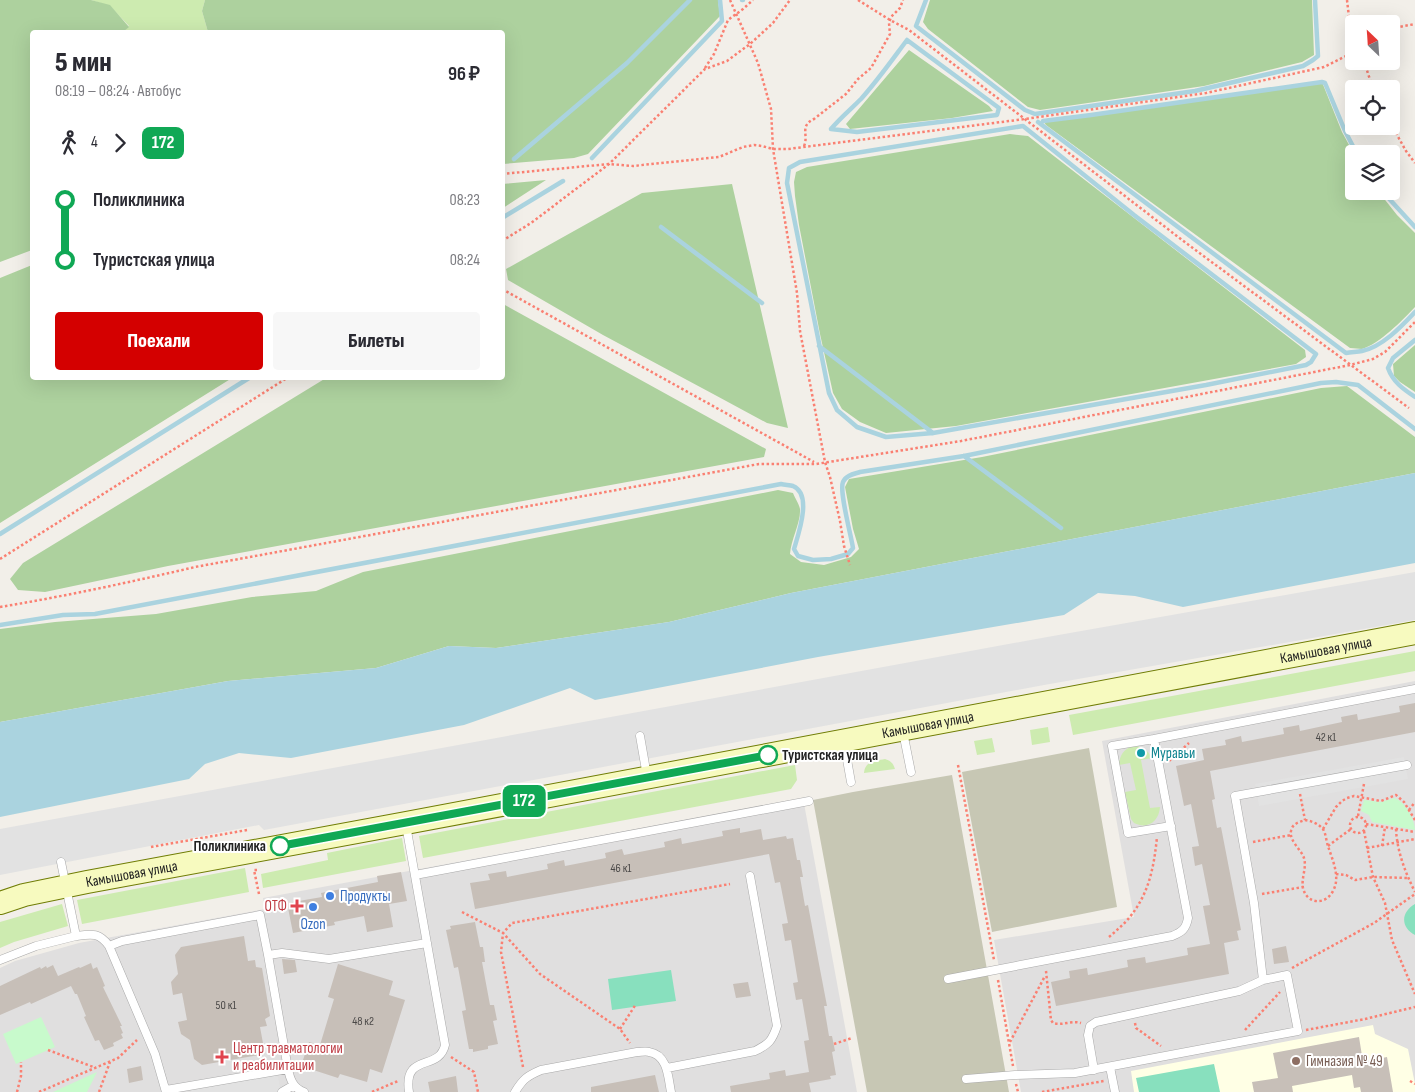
<!DOCTYPE html>
<html lang="ru">
<head>
<meta charset="utf-8">
<style>
  :root { --surface:#fff; --page:#f7f7f7; --text:#2b2b33; --muted:#7c7c81; --accent:#d40000 }
  body { margin:0; font-family:"Sofia Sans Condensed",sans-serif; background:var(--page); color:var(--text); height:100vh; display:flex; flex-direction:column; font-size:19px; white-space:nowrap }
  * { box-sizing:border-box; margin:0 }
  p { font-size:16px; color:var(--muted) }
  .icon { flex:none; width:28px; height:28px; fill:none; stroke:currentColor; stroke-width:2; stroke-linecap:round; stroke-linejoin:round }
  .map { position:relative; flex:1; overflow:hidden }
  .panel { position:absolute; left:30px; top:30px; width:475px; height:350px; display:flex; flex-direction:column; background:var(--surface); border-radius:5px; box-shadow:0 5px 20px #0002 }
  .panel>* { flex:none }
  .badge { padding:0 10px; border-radius:8px; font-size:18px; line-height:32px }
  .needle { width:32px; rotate:335deg }
  .buttons { position:absolute; left:1345px; top:15px; display:grid; gap:10px }
  .buttons a { display:grid; place-items:center; width:55px; height:55px; border-radius:5px; background:var(--surface); box-shadow:0 5px 20px #0002; font-size:25px }
  .map>.badge { position:absolute; translate:-50% -50%; box-shadow:0 0 0 2px #fff }
  .legs { display:flex; align-items:center; gap:8px; height:55px; padding:0 25px; font-size:16px }
  .legs p { margin-inline-start:auto }
  .head { display:flex; align-items:center; justify-content:space-between; height:85px; padding:0 25px }
  h1 { font-size:28px; font-weight:800; line-height:38px }
  .cta { display:flex; gap:10px; margin-top:auto; padding:10px 25px }
  .cta a { flex:1; height:58px; border-radius:5px; background:var(--accent); color:#fff; font-size:20px; font-weight:800; line-height:58px; text-align:center }
  .cta a+a { background:var(--page); color:var(--text) }
  ul { padding:0 25px; list-style:none }
  li { display:flex; align-items:center; gap:18px; height:60px; font-size:19px }
  li i { display:grid; place-items:center; width:8px; height:100%; margin:0 6px; background:currentColor }
  li i::after { content:''; width:12px; height:12px; margin:-6px; border:4px solid; border-radius:50%; background:var(--surface) }
  li p { margin-inline-start:auto }
  li:first-child i { background:linear-gradient(#0000 50%,currentColor 0) }
  li:last-child i { background:linear-gradient(currentColor 50%,#0000 0) }
  .map>svg:first-child { display:block }
  .residential { fill:#e0dfdf }
  .education { fill:#ffffe5 }
  .construction { fill:#c7c7b4 }
  .grass { fill:#cdebb0 }
  .forest { fill:#add19e }
  .park { fill:#c8facc }
  .pitch { fill:#88e0be }
  .parking { fill:#e2e2e2 }
  .water { fill:#aad3df }
  .lines { fill:none; stroke-linecap:round; stroke-linejoin:round }
  .stream { stroke:#aad3df; stroke-width:4.5 }
  .building { fill:#c7bfb8 }
  .lane-casing { stroke:#a9a9a9; stroke-width:9 }
  .secondary-casing { stroke:#707d05; stroke-width:24 }
  .path { stroke:#fa8072; stroke-width:2.5; stroke-dasharray:2.5 2.5; stroke-linecap:butt }
  .lane { stroke:#fff; stroke-width:8 }
  .secondary { stroke:#f7fabf; stroke-width:22 }
  .line-1-casing { stroke:#fff; stroke-width:11 }
  .line-1 { stroke:#10a855; stroke-width:8 }
  .culture-dot { fill:#0f9aa8; stroke:#fff; stroke-width:2 }
  .stop-1-dot { fill:#fff; stroke:#10a855; stroke-width:2.5 }
  .shop-dot { fill:#3f7fe0; stroke:#fff; stroke-width:2 }
  .health-dot { fill:#e0444e; stroke:#fff; stroke-width:2 }
  .education-dot { fill:#8d6e63; stroke:#fff; stroke-width:2 }
  .labels { text-anchor:middle; dominant-baseline:central; stroke-width:4; stroke-linejoin:round; paint-order:stroke }
  .number-label { font-size:12px; fill:#4b4948 }
  .street-label { font-size:15px; fill:#222; stroke:#fff }
  .culture-label { font-size:15px; fill:#0d838f; stroke:#fff; text-anchor:start }
  .stop-label { font-size:15px; font-weight:bold; fill:#222; stroke:#fff; text-anchor:start }
  .shop-label { font-size:15px; fill:#366cbe; stroke:#fff; text-anchor:start }
  .health-label { font-size:15px; fill:#be3a42; stroke:#fff; text-anchor:end }
  .education-label { font-size:15px; fill:#785e54; stroke:#fff; text-anchor:start }
</style>
</head>
<body>
<div class="map">
<svg width="1415" height="1092" viewBox="0 0 1415 1092">
  <rect width="100%" height="100%" fill="#f2efe9"/>
  <!-- residential -->
  <path class="residential" d="M1415,681v411h-394l-27,-152 140,-23 -32,-176z
    M803,798l54,294h-857v-124l15,-7 64,-18 186,-34 -2,-11z"/>
  <!-- education -->
  <path class="education" d="M1373,1025l2,9 33,15 7,35v8h-281l-3,-21z"/>
  <!-- construction -->
  <path class="construction" d="M1089,748l28,159 -125,25 -30,-160z
    M952,775l57,317h-142l-54,-292 40,-8z"/>
  <!-- grass -->
  <path class="grass" d="M91,0h114l-3,11 6,21h-85l6,-6 -19,-20z
    M1415,651v20l-342,64 -4,-20z
    M1048,727l2,15 -18,3 -2,-15z
    M992,738l3,14 -18,3 -3,-14z
    M1132,746c10,0 15,3 20,12l-11,2 9,48 10,-1c-1,14 -12,23 -26,16l-3,-4 -6,-27 11,-2 -6,-27 -11,2c1,-10 4,-15 13,-19z
    M885,759c6,2 8,4 10,10l-31,4c1,-12 11,-12 21,-14z
    M795,765l2,15 -6,9 -368,69 -4,-22z
    M402,838l4,23 -143,27 -2,-14 67,-14 -1,-7z
    M245,868l4,24 -167,32 -5,-24z
    M62,904l6,22 -54,16 -14,6v-26z"/>
  <!-- forest -->
  <path class="forest" d="M0,0h91l19,5 19,22 -6,5h-91v218l-32,12z
    M205,0h513l2,16 -132,138 -14,4 -71,6 -1,-132h-294l-6,-21z
    M930,0h382l2,55 -12,7 -98,24 -164,24 -12,-3 -100,-78 -5,-7z
    M909,50l80,56 4,5 -41,7 -102,11 -4,-5z
    M1322,82l20,50 12,22v37h24l19,24 18,18v74c-12,13 -36,37 -53,42 -3,0 -8,-1 -12,-1l-304,-223 -3,-4 48,-6z
    M1010,134l18,2 277,214 1,7 -10,7 -340,62 -70,7 -26,-11 -18,-13 -9,-16 -13,-59 -21,-109 -4,-29 -1,-14 2,-10 11,-5z
    M546,180l-43,28v-24z
    M732,184l56,244 -21,-5 -52,-28 -112,-60 -95,-55 -2,-11 136,-76z
    M32,265v113h200l-232,145v-245z
    M503,304l263,145 -2,8 -596,109 -123,26 -27,-2 -8,-11 13,-16 303,-185h176z
    M1415,345v47l-15,-10 -6,-6 -1,-12z
    M1347,386l68,51v36l-624,120 -122,29 -173,26 -47,-2 -73,22 -148,13 -228,41v-93l55,-7 101,-8 96,-17 64,-6 47,-19 415,-82 15,3c2,5 6,11 7,16 1,13 -9,30 -10,45l11,8 23,3 27,-8 8,-8 -6,-20 -8,-42 4,-8 133,-22 339,-69z"/>
  <!-- park -->
  <path class="park" d="M1394,798c11,3 21,22 21,32l-43,-8 -3,-7 -8,-4 3,-11 17,2z
    M41,1017l14,30 -39,17 -13,-30z
    M97,1072l-10,20h-34z"/>
  <!-- pitch -->
  <path class="pitch" d="M1415,904v31c-15,-8 -14,-23 0,-31z
    M671,970l5,31 -64,9 -4,-31z
    M1214,1064l6,28h-81l-3,-14z"/>
  <!-- parking -->
  <path class="parking" d="M1415,572v48l-371,65 -780,145 -5,-5 -259,50v-46l1036,-190z
    M1404,757l4,22 -149,27 -4,-22z
    M277,1073l4,19h-90v-4z"/>
  <!-- water -->
  <path class="water" d="M1415,473v90l-232,44 -48,-11 -37,-3 -34,22 -246,42 -223,43 -25,-12 -106,37 -173,33 -52,-5 -34,11 -16,15 -189,38v-95l228,-41 148,-13 73,-22 47,2 173,-26 122,-29z"/>
  <g class="lines">
    <!-- stream -->
    <path class="stream" d="M742,0h1
      M926,0l-10,26 109,84 10,4 160,-23 108,-25 10,-6 5,-4 -3,-56
      M907,40l92,68 -2,7 -140,17 -26,-3c9,-11 20,-20 30,-30 17,-19 31,-39 46,-59z
      M1043,121l48,-6 231,-33 3,1 20,48 12,23
      M1038,122l308,231c5,-1 11,-1 16,-2 20,-4 39,-24 53,-39
      M1023,126l111,89 182,139 -5,8 -5,3 -100,20 -273,48 -47,4 -29,-10 -20,-17 -8,-17 -42,-210 2,-15 11,-6z
      M592,158l130,-137 -2,-21
      M514,159l113,-96 63,-63
      M1382,191l33,36
      M502,218l61,-37
      M661,227l101,76
      M1415,340l-22,18 -5,10c5,14 15,21 27,29
      M819,346l114,87
      M964,456l97,72
      M0,534l249,-156
      M0,625l63,-10 32,-1 686,-130c4,1 9,1 12,2 20,8 5,49 1,63l4,7 15,4 18,-1 17,-5 5,-6c-2,-13 -14,-57 -10,-66 3,-7 11,-8 17,-10l104,-16 357,-73 15,-1 22,3 57,44"/>
  </g>
  <!-- building -->
  <path class="building" d="M1415,703v29l-205,39 5,28 -3,1 5,28 4,-1 20,103 -4,1 2,9 -15,3 5,31 -173,32 -5,-24 19,-4 -1,-7 18,-3 1,7 40,-8 -1,-7 18,-3 1,6 42,-8 -1,-7 23,-4 -7,-38 7,-1 -8,-41 -7,2 -3,-19 7,-1 -8,-42 -7,2 -8,-40 28,-6 -2,-11 24,-4 -1,-5 16,-4 1,6 42,-8 -1,-6 16,-3 1,6 42,-9 -1,-5 16,-3 1,6 42,-8 -1,-6z
    M740,828v5l21,-4 2,11 23,-4 1,3 6,-1 4,22h3l3,17h-3l5,29 3,-1 11,59 8,42h-3l5,30h3l3,15 -3,1 4,23 -6,1 1,3 -22,4 2,9h-80l-1,-6 40,-7 -1,-6 16,-3 1,6 23,-4 -5,-31 5,-1 -7,-41 -6,1 -3,-17 5,-1 -7,-42 -6,1 -3,-17 6,-1 -8,-41 -5,1 -6,-29 -294,55 -5,-26 20,-3 -2,-6 18,-3 1,6 41,-8 -1,-5 17,-4 1,6 41,-8 -1,-5 17,-4 2,6 41,-8 -1,-5 17,-4 1,6 41,-8 -1,-5z
    M401,872l6,29 -18,3 4,23 -26,5 -3,-16 -30,6 1,3 -42,8 -6,-30 35,-6 -1,-4 57,-11 -1,-6z
    M475,922l5,25h3l2,15h-3l8,43h4l3,15 -4,1 5,23 -10,2v3l-15,3v-3h-4l-7,-38 4,-1 -8,-43 -4,1 -8,-38 5,-1 -1,-3z
    M244,936l4,25 7,-1 1,7 6,1 8,48 -5,3 2,7 -7,1 5,27 -63,11 -8,-6 -4,-19 -9,-6 -3,-12 9,-2 -5,-27 -9,2 -2,-13 7,-8 -3,-19 6,-8z
    M1286,946l3,16 -15,2 -2,-15z
    M282,959l13,1 2,12 -13,2z
    M91,963l2,6 4,-2 8,19 -2,1 19,39h-2l3,7 -2,1 2,4 -10,5 1,3 -10,4 -5,-10 -4,1 -11,-24 2,-1 -9,-22h-2l-4,-8 -40,18 -1,-2 -30,13v-29l40,-19 1,2 5,-3 1,2 6,-3 5,11 21,-9 1,1z
    M338,964l55,17 -4,14 16,5 -23,73 -12,-4 -3,13 -27,-8 -2,4 -37,-12 8,-24 11,3 14,-46 -6,-2z
    M748,982l3,14 -15,2 -3,-14z
    M1359,1037l4,25 24,-5 6,35h-32l-1,-5 -6,1 -2,-13 -60,11 1,6h-39l-2,-10 26,-4 -5,-25z
    M141,1066l2,14 -14,3 -2,-14z
    M655,1075l4,17h-68v-5z
    M456,1076l2,16h-28l-2,-10z"/>
  <g class="lines">
    <!-- lane casing -->
    <g class="lane-casing">
      <path id="lane" d="M903,732l8,40
        M640,736l7,40
        M1154,739l-42,7 16,87 43,-7
        M844,743l7,39
        M406,825l39,220c-6,27 -42,7 -36,47
        M61,862l15,74c15,-2 23,-4 33,10l46,108 11,38
        M415,875l394,-74
        M109,946l13,-5 138,-26 8,40 14,-2 47,6 98,-16
        M0,960l36,-14 40,-10
        M948,979l224,-43c10,-4 14,-7 16,-18l-34,-179 261,-50
        M1263,980l-9,-77 -19,-107 172,-31
        M1110,1067l5,25
        M667,1068l88,-17c14,-7 17,-10 22,-25l-27,-150
        M288,1069c2,10 5,19 16,23
        M966,1079l49,-4 60,-2 223,-42 -11,-56 -24,5 -24,11 -143,31 -6,4 -2,9 6,35
        M166,1090l122,-21 -20,-114
        M282,1092l12,-7
        M515,1092c8,-13 12,-16 26,-22l96,-18c4,0 9,-1 12,0 19,3 19,25 22,40"/>
    </g>
    <!-- secondary casing -->
    <g class="secondary-casing">
      <g id="secondary">
        <path id="s1" d="M0,903l24,-8 63,-13 319,-59 1009,-190"/>
      </g>
    </g>
    <!-- path -->
    <path class="path" d="M730,0l28,63 13,46 2,40 24,144 3,38 25,131 5,15 10,44 4,25 6,19
      M858,0l32,20 19,10 277,213 223,165
      M1347,0l3,26 4,9
      M1391,30l8,-3 16,-3
      M1364,61l9,28
      M705,68l9,-14 14,-34 15,-11 10,-9
      M1391,124l15,27 9,12
      M804,146c5,-11 -5,-20 10,-27l32,-25 12,-15 13,-11 19,-34 -1,-11 2,-6 9,-9 3,-8
      M502,174l107,-10 24,2 86,-9 24,-10 11,-2 8,1 11,3h15l237,-30 181,-26 118,-26 30,-15
      M502,241l29,-18 78,-59 96,-95 22,-8 23,-17 23,-21 17,-23
      M502,289l312,173
      M0,559l287,-181
      M0,607c66,-11 131,-25 195,-40l564,-103h57l145,-23 389,-76 23,-6 12,-7 30,-30
      M1169,761l20,-18
      M958,765l36,195
      M1300,794l5,26
      M1409,810l6,-8
      M1358,816l6,-32
      M1350 825a8 8 0 1 1 16 0a8 8 0 1 1-16 0Z
      M1305,820c6,1 12,3 17,8 4,4 4,13 6,18 4,13 13,31 5,45 -7,14 -26,14 -30,-3 -2,-10 4,-20 1,-30 -3,-9 -15,-17 -13,-27 1,-7 8,-9 14,-11z
      M1366,824l49,8
      M1323,829l13,-22 6,-6 5,-3 7,-2 27,5 15,-6 8,7 11,18
      M1396,829c1,22 9,43 19,63
      M1364,831l9,46 12,26 7,37 23,54
      M1253,842l38,-7
      M1328,846l23,-17
      M1382,846l3,-19
      M151,847l96,-17
      M1367,848l48,-9
      M257,870h-3l5,24
      M1336,874l10,1 9,5 18,-3 35,1
      M1262,894l41,-7
      M462,912l41,21 37,41 80,55 10,14
      M1109,937c7,-6 14,-12 20,-19 20,-24 25,-51 28,-81
      M1292,968l82,-45 41,-29
      M1046,971l5,49 2,3c9,3 19,-3 28,0
      M998,980l15,86
      M1135,1023l1,5 25,18
      M620,1029l16,-25
      M1245,1030l35,-38
      M1306,1030l59,-11 50,-12
      M1010,1042l35,-66
      M834,1044l18,-6
      M48,1050l48,18
      M451,1057l23,15 4,20
      M523,1067l-22,-115 2,-19 9,-10 218,-39
      M1410,1081l5,3
      M1016,1084l2,8
      M17,1092l4,-16v-14
      M39,1092l79,-34 19,-18
      M99,1092l11,-30
      M372,1092l26,-11
      M1042,1092l62,-11"/>
    <!-- lane -->
    <use href="#lane" class="lane"/>
    <!-- secondary -->
    <use href="#secondary" class="secondary"/>
  </g>
  <g class="lines">
    <!-- line-1 casing -->
    <g class="line-1-casing">
      <path id="line-1" d="M280,846l488,-91"/>
    </g>
    <!-- line-1 -->
    <use href="#line-1" class="line-1"/>
  </g>
  <!-- markers -->
  <circle class="culture-dot" cx="1141" cy="753" r="5"/>
  <g class="stop-1-dot">
    <circle cx="768" cy="755" r="9"/>
    <circle cx="280" cy="846" r="9"/>
  </g>
  <g class="shop-dot">
    <circle cx="330" cy="896" r="5"/>
    <circle cx="313" cy="907" r="5"/>
  </g>
  <g class="health-dot">
    <path d="M294.5 898.5h5v5h5v5h-5v5h-5v-5h-5v-5h5z"/>
    <path d="M219.5 1049.5h5v5h5v5h-5v5h-5v-5h-5v-5h5z"/>
  </g>
  <circle class="education-dot" cx="1296" cy="1061" r="5"/>
  <g class="labels">
    <!-- number labels -->
    <g class="number-label">
      <text x="1326" y="737">42 к1</text>
      <text x="621" y="868">46 к1</text>
      <text x="226" y="1005">50 к1</text>
      <text x="363" y="1021">48 к2</text>
    </g>
    <!-- street labels -->
    <g class="street-label">
      <text stroke="none"><textPath href="#s1" startOffset="1350">Камышовая улица</textPath></text>
      <text stroke="none"><textPath href="#s1" startOffset="945">Камышовая улица</textPath></text>
      <text stroke="none"><textPath href="#s1" startOffset="135">Камышовая улица</textPath></text>
    </g>
    <!-- culture labels -->
    <g class="culture-label">
      <text x="1151" y="753">Муравьи</text>
    </g>
    <!-- stop labels -->
    <g class="stop-label">
      <text x="782" y="755">Туристская улица</text>
      <text x="266" y="846" text-anchor="end">Поликлиника</text>
    </g>
    <!-- shop labels -->
    <g class="shop-label">
      <text x="340" y="896">Продукты</text>
      <text x="313" y="924" text-anchor="middle">Ozon</text>
    </g>
    <!-- health labels -->
    <g class="health-label">
      <text x="287" y="906">ОТФ</text>
      <text x="233" y="1048" text-anchor="start">Центр травматологии<tspan x="233" dy="17">и реабилитации</tspan></text>
    </g>
    <!-- education labels -->
    <g class="education-label">
      <text x="1306" y="1061">Гимназия № 49</text>
    </g>
  </g>
</svg>
<div class="buttons">
<a><svg class="needle" viewBox="-14 -14 28 28"><path d="M0-13l5 13h-10z" fill="#e53935"/><path d="M0 13l5-13h-10z" fill="#7c7c81"/></svg></a>
<a><svg class="icon" aria-label="locate" viewBox="0 0 24 24"><circle cx="12" cy="12" r="6"/><path d="M12 2v4M12 18v4M2 12h4M18 12h4"/></svg></a>
<a><svg class="icon" aria-label="layers" viewBox="0 0 24 24"><path d="M12 4l9 5-9 5-9-5zM3 14l9 5 9-5"/></svg></a>
</div>
<b class="badge" style="left:524px;top:801px;background:#10a855;color:#fff">172</b>
<section class="panel">
<div class="head"><div><h1>5 мин</h1><p>08:19 – 08:24 · Автобус</p></div><b>96 ₽</b></div>
<div class="legs"><svg class="icon" aria-label="walk" viewBox="0 0 24 24"><circle cx="13" cy="4" r="2"/><path d="M13 8l-2 6 4 7M11 14l-3 7M7 12l3-4h3l4 4"/></svg>4<svg class="icon" aria-label="forward" viewBox="0 0 24 24"><path d="M9 5l7 7-7 7"/></svg><b class="badge" style="background:#10a855;color:#fff">172</b></div>
<ul>
<li><i style="color:#10a855"></i><b>Поликлиника</b><p>08:23</p></li>
<li><i style="color:#10a855"></i><b>Туристская улица</b><p>08:24</p></li>
</ul>
<div class="cta"><a>Поехали</a><a>Билеты</a></div>
</section>
</div>
</body>
</html>
